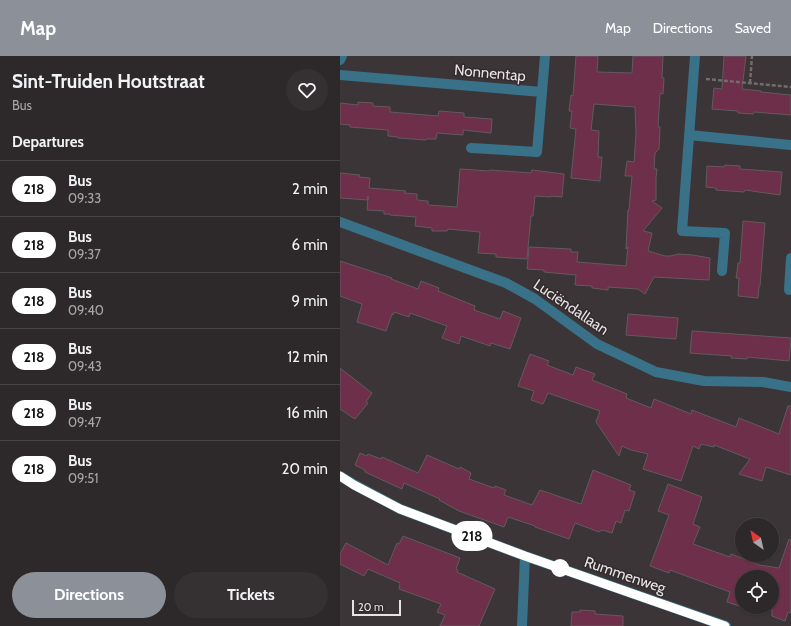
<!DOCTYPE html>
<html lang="en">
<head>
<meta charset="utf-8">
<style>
  :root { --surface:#2d2829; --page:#353031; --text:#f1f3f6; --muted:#a7a6a8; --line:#484446; --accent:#8c9099 }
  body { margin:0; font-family:Cabin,sans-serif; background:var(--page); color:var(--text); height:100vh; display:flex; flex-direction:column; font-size:15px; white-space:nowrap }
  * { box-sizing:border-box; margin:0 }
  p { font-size:13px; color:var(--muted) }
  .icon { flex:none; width:22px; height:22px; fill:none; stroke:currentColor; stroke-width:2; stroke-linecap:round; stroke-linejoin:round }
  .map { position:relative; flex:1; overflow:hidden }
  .drawer { display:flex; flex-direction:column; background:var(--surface); width:340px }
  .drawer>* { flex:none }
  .badge { padding:0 8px; border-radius:13px; font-size:14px; line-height:26px }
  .needle { width:26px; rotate:326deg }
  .tools { position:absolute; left:395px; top:462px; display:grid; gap:8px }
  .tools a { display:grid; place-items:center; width:44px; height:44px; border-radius:50%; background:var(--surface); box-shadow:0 1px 3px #0004,0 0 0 1px var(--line); font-size:20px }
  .scale { position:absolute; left:12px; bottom:10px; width:49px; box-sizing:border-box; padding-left:4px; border:2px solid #e7e2e4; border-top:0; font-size:11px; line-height:14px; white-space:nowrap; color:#e7e2e4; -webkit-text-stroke:3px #322b2d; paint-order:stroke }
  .map>.badge { position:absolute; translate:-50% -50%; box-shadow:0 0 0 2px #fff }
  h2 { padding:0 12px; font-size:15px; line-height:36px }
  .round { display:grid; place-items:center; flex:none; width:42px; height:42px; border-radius:21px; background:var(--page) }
  .headline { display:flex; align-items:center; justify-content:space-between; height:68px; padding:0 12px }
  h1 { font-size:19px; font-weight:700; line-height:30px }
  .action { display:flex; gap:8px; margin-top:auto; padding:8px 12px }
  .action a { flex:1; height:46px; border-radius:24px; background:var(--accent); color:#fff; font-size:16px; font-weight:700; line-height:46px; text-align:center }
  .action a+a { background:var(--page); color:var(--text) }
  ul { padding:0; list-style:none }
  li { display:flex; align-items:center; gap:12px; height:56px; padding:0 12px; border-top:1px solid var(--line) }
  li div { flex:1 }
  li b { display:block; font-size:15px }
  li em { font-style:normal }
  li .badge { min-width:44px; font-weight:700; text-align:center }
  header { display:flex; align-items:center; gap:24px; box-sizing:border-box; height:56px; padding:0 20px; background:var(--accent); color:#fff }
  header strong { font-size:19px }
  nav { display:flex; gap:22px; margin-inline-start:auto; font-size:14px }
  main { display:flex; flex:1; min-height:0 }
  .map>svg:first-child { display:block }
  .building { fill:#6d2f49; stroke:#625a5d }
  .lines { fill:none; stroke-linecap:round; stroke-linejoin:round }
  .path { stroke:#736c6e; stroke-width:2.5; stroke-dasharray:4 2; stroke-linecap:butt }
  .street { stroke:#397188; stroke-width:10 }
  .line-casing { stroke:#fff; stroke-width:9 }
  .line { stroke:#fff; stroke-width:6 }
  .stop-dot { fill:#fff; stroke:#fff; stroke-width:2 }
  .labels { text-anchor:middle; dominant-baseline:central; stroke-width:3; stroke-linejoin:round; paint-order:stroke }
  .street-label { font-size:15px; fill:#e7e2e4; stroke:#322b2d }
</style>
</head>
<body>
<header>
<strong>Map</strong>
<nav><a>Map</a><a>Directions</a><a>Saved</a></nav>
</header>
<main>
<section class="drawer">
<div class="headline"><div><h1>Sint-Truiden Houtstraat</h1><p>Bus</p></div><a class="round"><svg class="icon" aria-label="heart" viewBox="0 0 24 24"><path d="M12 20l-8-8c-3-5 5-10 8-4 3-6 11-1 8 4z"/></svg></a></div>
<h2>Departures</h2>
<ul>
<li><span class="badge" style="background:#fff;color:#111">218</span><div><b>Bus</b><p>09:33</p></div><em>2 min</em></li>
<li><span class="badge" style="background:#fff;color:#111">218</span><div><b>Bus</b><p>09:37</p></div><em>6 min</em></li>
<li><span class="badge" style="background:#fff;color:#111">218</span><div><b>Bus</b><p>09:40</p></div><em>9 min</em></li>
<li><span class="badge" style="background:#fff;color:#111">218</span><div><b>Bus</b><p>09:43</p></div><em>12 min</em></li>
<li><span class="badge" style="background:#fff;color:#111">218</span><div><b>Bus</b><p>09:47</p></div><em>16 min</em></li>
<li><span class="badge" style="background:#fff;color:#111">218</span><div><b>Bus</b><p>09:51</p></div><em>20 min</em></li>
</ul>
<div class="action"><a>Directions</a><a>Tickets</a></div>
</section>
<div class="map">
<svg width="451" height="570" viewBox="0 0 451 570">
  <rect width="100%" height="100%" fill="#3c3537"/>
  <!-- building -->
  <path class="building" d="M236,0h22l-1,16 35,1 1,-17h30l-1,22h2l-1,16 -3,-1 -2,34h2l-1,22 -4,4 -1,16h3l-1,9v22l-4,1 10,7 -19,23 9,2 -4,18 17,5h5l9,-2 14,1 17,3 -1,22 -55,-3 -9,17 -7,-5 -30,-2v3l-16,-2v-2l-17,-1 1,-10 -32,-3v-2l-17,-1 2,-22 42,2v3h7l-1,10 49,4 2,-19 -2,2 2,-39h1l3,-34h-7l2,-15 7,1 2,-28 -1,-27 -41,-3 -3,26 8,1 -1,26h4l-2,24 -29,-3 5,-49 -6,-1 2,-17h-3l2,-16 2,1z
    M384,0h22l-4,33 19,2v1l30,3v20l-37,-3 -1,2 -15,-1v-2l-26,-2 2,-21 8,1z
    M18,46l15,1v3l17,1v5l48,4 1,-5 25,2v4l28,2 -1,14 -28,-3v5l-26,-2 -1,6h-10v1l-28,-2v-1l-10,-1v-6l-38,-3v-2l-10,-1v-21l18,2z
    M385,109l15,1v3l42,3 -2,23 -35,-5 -1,2 -28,-2v-2l-10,-1 1,-21 17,1z
    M120,113l29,2 1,-1 41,3 1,-3 32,4 -2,23 -11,-1v1l-16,-1 -2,20h-2l-4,43 -31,-2v-3l-18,-1 2,-21 -32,-3 -1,2h-15v-3l-17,-2 1,-9 -26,-2v-1h-6v-3l-17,-1 1,-14v4l-28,-2v-25l20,2 -1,2 11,1 -1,10 37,3 -2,2 13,1v6l11,1v4l29,2z
    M403,165l22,2 -5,63h-1l-1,12 -20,-2 1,-18h-3l1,-6 1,-9h2z
    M0,205l52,17 -1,1 27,10 3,-8 18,7 -1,3 37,15 -1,4 26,9 3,-8 18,7 -11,31 -19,-6 -1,3 -29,-10 -2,8 -17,-6 5,-12 -37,-13 -1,4 -15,-5 -1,3 -1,-1 -6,17 -29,-9 5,-18 -22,-8z
    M288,258l50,4 -2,21 -50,-4z
    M352,275l99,7 -2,23 -42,-4v2l-16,-1 1,-2 -42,-3z
    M190,298l19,7 -2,4 26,10 3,-8 19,7 -3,6 35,14 -1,4 25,10 3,-9 37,15 1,-4 44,17 3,-9 40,16 9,-28h3v69l-25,-8 -4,14 -23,-7 11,-15 -36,-14v2l-13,-3 -2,5 -6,-3 -12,35 -38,-12 5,-15 -17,-4 -9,-4 -3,10 -23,-34 4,-11 -52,-18 -5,11 -12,-4 3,-9 -16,-5z
    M0,312l32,25 -6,9 2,1 -13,16 -15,-10z
    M20,397l7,3 1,-2 13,5 1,-2 36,16 9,-18 32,14 1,-2 11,6 -2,6 25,9 1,-2 11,4 -2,5 28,10 8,-15 41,14 12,-34 38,15 -2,5 6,2 -6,19 -4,-1 -4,13 -5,-2 -4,12 -10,-3 -3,2 -24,-9 -6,16 -34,-12v-1l-27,-9 -4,10 -45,-16 -20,-11 1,-1 -36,-16 -2,6 -37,-17v-2l-10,-5z
    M328,428l34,13 -9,27 7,3 -7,17 37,13 1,-3 28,11 20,3 10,-29 2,1v73l-3,-1 -3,9 -13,-5v-39h-30v30l-15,-5 3,-10 -60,-22 -1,3 -19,-7 19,-51 -11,-4z
    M63,480l57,22 -4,11 2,1 -1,2 38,17 -16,37h-39l5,-11 -8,-3 4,-8 -42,-15 1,-6 -32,-14 -4,7 -24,-12v-10l6,-11 42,22 9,-22 2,1z
    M240,554l15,1v3l28,2v10h-52l1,-14h8z"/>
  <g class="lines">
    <!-- path -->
    <path class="path" d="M366,23l85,8
      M410,27l2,-27"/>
    <!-- street -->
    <path class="street" d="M355,0l-13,175 43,2 -3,38
      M0,4l2,-4
      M0,19l202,17
      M349,79l102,10
      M131,92l66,4 8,-96
      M0,166l166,61 29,16 62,45 59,28 48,9 59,1 28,5
      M449,234l2,-32
      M0,420l15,9 45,24 125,47 201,70
      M182,570l3,-70"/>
  </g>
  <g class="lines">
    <!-- line casing -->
    <g class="line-casing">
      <path id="line" d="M0,420l14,9 46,24 125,47 200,70"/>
    </g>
    <!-- line -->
    <use href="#line" class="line"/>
  </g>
  <!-- markers -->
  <circle class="stop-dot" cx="220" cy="512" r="8"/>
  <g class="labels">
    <!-- street labels -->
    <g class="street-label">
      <text transform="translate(150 17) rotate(5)">Nonnentap</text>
      <text transform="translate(231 251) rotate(34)">Luciëndallaan</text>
      <text transform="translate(285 519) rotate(19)">Rummenweg</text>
    </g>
  </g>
</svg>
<div class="tools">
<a><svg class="needle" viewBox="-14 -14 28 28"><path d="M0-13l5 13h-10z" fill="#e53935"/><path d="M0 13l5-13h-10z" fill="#a7a6a8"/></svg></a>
<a><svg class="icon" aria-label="locate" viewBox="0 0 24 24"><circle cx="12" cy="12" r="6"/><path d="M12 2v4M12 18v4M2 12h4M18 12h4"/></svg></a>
</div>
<div class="scale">20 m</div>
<b class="badge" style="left:132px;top:480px;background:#fff;color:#111">218</b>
</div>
</main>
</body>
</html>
